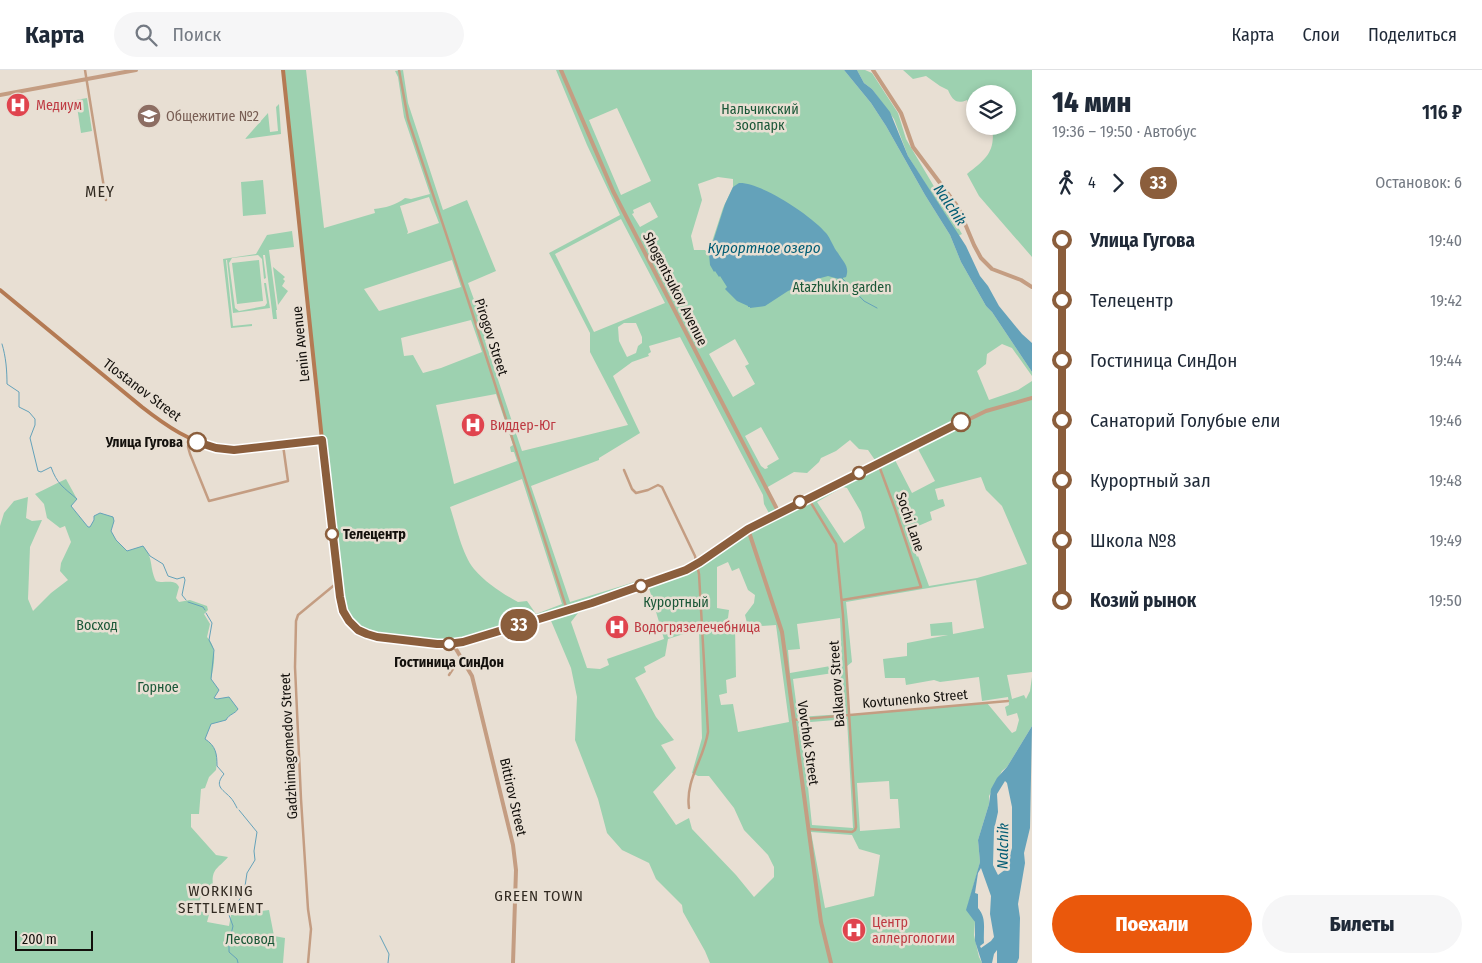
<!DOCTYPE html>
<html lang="ru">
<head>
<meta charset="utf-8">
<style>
  :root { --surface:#fff; --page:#f6f6f7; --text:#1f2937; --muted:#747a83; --line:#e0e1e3; --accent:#ea580c }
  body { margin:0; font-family:"Fira Sans Condensed",sans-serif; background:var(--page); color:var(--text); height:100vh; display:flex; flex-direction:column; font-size:19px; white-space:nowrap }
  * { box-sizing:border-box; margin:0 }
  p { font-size:16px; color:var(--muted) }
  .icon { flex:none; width:28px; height:28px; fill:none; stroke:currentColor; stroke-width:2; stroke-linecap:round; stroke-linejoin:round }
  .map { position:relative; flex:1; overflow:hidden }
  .panel { display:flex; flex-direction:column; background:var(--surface); width:450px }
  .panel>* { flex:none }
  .badge { padding:0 10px; border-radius:16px; font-size:18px; line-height:32px }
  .controls { position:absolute; left:966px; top:15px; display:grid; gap:10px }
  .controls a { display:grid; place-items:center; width:50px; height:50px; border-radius:50%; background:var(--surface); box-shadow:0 2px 8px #0003; font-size:25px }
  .scale { position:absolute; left:15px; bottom:12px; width:78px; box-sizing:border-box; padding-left:5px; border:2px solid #13100c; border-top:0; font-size:14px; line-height:18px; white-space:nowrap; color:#13100c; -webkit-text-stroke:4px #e8dfd3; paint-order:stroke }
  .map>.badge { position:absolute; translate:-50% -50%; box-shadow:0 0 0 2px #fff }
  .legs { display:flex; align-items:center; gap:8px; height:55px; padding:0 20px; font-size:16px }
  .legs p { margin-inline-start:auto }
  .overview { display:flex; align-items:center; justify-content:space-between; height:85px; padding:0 20px }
  h1 { font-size:28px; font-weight:800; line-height:38px }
  .action { display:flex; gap:10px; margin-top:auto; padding:10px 20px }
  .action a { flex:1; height:58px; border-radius:30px; background:var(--accent); color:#fff; font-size:20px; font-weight:800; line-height:58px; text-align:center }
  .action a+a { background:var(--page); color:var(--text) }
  ul { padding:0 20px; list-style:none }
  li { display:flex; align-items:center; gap:18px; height:60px; font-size:19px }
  li i { display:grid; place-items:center; width:8px; height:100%; margin:0 6px; background:currentColor }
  li i::after { content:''; width:12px; height:12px; margin:-6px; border:4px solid; border-radius:50%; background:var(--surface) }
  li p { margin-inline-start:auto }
  li:first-child i { background:linear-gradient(#0000 50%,currentColor 0) }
  li:last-child i { background:linear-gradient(currentColor 50%,#0000 0) }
  header { display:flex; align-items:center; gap:30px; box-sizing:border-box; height:70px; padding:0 25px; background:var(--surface); border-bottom:1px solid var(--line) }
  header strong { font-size:24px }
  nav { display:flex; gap:28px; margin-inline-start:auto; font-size:18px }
  .search { width:350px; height:45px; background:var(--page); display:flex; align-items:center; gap:12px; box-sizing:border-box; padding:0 18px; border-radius:28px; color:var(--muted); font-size:19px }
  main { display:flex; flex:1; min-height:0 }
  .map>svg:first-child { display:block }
  .green { fill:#9dd1b0; fill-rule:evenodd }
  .water { fill:#64a2ba; fill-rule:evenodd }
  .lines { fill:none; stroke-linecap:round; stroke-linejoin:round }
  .stream { stroke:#64a2ba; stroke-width:1 }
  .minor { stroke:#c49d82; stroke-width:2.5 }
  .tertiary { stroke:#c49d82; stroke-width:4 }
  .secondary { stroke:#b47a53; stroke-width:4 }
  .line-1-casing { stroke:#fff; stroke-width:11 }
  .line-1 { stroke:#8b5e3c; stroke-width:8 }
  .stop-1-dot { fill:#fff; stroke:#8b5e3c; stroke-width:2.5 }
  .labels { text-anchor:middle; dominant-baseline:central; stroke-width:5; stroke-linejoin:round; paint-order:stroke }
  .health-label { font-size:14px; fill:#be3a42; stroke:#e8dfd3; text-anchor:start }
  .park-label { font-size:14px; fill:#1a5737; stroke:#e8dfd3 }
  .education-label { font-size:14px; fill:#785e54; stroke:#e8dfd3; text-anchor:start }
  .street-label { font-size:14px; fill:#13100c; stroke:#e8dfd3 }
  .stop-label { font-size:14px; font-weight:bold; fill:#13100c; stroke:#e8dfd3; text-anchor:end }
  .water-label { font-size:15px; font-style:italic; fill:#005c74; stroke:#e8dfd3 }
  .neighbourhood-label { font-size:15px; letter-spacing:1px; fill:#312a21; stroke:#e8dfd3 }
  .quarter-label { font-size:16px; letter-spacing:1px; fill:#312a21; stroke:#e8dfd3 }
</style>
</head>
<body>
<header>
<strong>Карта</strong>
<div class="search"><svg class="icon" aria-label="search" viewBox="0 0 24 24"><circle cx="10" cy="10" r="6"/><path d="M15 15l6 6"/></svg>Поиск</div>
<nav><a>Карта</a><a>Слои</a><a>Поделиться</a></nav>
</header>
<main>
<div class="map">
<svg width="1032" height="893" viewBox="0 0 1032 893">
  <rect width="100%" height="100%" fill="#e8dfd3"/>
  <!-- green -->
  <path class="green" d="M283,0h23l18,158 51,-15 -1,-4c11,-1 22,-4 31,-11l6,1 19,-5 -26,-77 -6,-40 -3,-6 8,-1 5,33 35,107 24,-10 29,71 -28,12 13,36 7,-1 6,20 -9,3 37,110 106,-26 -38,-73v-19l-41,-80 71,-38 -33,-70 -31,-75h288l27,33 15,23 39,69 25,40 11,27 25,44 6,6 40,60v4l-20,-28 -10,-4 -15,10 -1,10 -9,7 12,29 29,-10 14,-9v291l-25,3 5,24 12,-4 2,4 4,-8 2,-14v49l-25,41 -5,4 -13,25v8l-11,36 2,22 -12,43 7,17 -1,13 5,22 3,6h-272l-5,-12 -22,-39 -1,-7 -26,-26 -7,-16 -27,-13 -15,-17 -9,-34 -23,-59 2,-43 -6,-29 -22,-52 -96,28 -76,-7 -23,-11 -13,-22zM617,38l34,73 -30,14 -32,-75zM718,107l15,2v8l-10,21 -15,46 -3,-4h-11l-3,-14 11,-36 -4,-16zM429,127l10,26 -32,11 1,-2 -8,-26zM650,132l8,15 -18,10 -8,-13 2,-1 -1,-3zM621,149l44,84 -71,29 -39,-78zM452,190l9,27 -82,24 -15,-22zM471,250l11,32 -41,16 -18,5 -10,-18 -9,1 -3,-18zM624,253h12l6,14v6l-4,3 -2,7 -9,4 -8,-16 -1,-14zM680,267l83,158 1,9 7,13 -85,53 -43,15 -2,-5 -71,22 -39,-116 68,-26v-2l41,-25 -27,-57 19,-14 17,-6 -1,-2 3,-2 -2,-6zM735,269l14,25 -4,2 10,18 -22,13 -24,-43zM496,324l17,51 -3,2 1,5h3l3,9 -63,23 -18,-79zM761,357l18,32 -12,7 1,2 -3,1 -4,-3 -16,-30zM850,370l9,9 9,1 9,13 -98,50 -13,-25 28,-16 13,1 12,-11 2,-4 15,-7zM918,379l17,32 -23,12 -17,-33zM981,407l5,13 16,16 25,58 -50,14 -48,8 -11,-30 -1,1 -3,-7 2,-1 -7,-19 23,-10 -2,-8 15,-6 -2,-7 -5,1 -3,-11zM522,409l40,125 -26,10 -9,-13 -9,1c-15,-8 -32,-19 -44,-33 -12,-15 -18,-44 -24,-62zM843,417l4,1 14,24 4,16 -21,15 -27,-41zM728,492l4,9 7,-3 9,22 7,5 -1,8 -9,12 3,12 28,-2 13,97 -51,10 -5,-28 -12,1 -2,-10 8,-2 -1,-13 10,-3 -1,-49 -8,-2 2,-16 -12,-2v-41zM976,510l8,48 -31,6 -1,-12 -22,2 1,12 17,-1 -41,8v13l-24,3 2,19h20l1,7 28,-5 6,2 39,-5 3,24 26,-4 1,8 -4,2 2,9 10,-3 2,7 -3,11 -4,2 -25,-30 -138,12 -3,-48 6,-5 -6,-60zM649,518l15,51 -57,20 2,6 -9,4 -13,-1 -16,-46 7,-9zM840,548l2,46 -52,9 -2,-23 12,-1 -3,-25zM699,559l3,109 -10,35 6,3h11l25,32 10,22 24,25 6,12v10l-20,20 -18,-22 -44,-46 -3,-11 -13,7 -23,-33 23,-24 -15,-23 13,-5 -18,-23 -21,-39 11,-6 -2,-5 21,-11 3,-17zM840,602l4,42 -46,3 -5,-38zM847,649l6,109 -41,-3 -4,-38 -9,-64zM889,711l1,18h8l2,29 -40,3 -3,-48zM811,762l41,3 7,14 21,6 -6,41 -49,12z
    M857,0h8l7,3 26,40 8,26 56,95 -4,2 -50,-80 -14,-37 -22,-30 -8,-6z
    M903,0h129v187l-53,-61 -12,-22c19,-15 29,-22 25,-48h16v-32h-33v14l-6,-2 -2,-6c-11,5 -15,-1 -19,-10l-8,-4 -14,-10 -13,3z
    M87,28l5,33 -11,2 -5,-33z
    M279,34l2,30 -36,5 23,-26 2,19 8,-1 -2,-24z
    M263,110l3,34 -23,2 -2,-34z
    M292,161l2,16 -25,3 8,60h-1l1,9h-4l-8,-64h-2l3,23 -2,1 -2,-20 -4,-4 -26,3 -3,5 6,45 4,3 26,-5 2,-3 -3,-20h2l4,25 -37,5 -6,-53h-1l7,66 19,-2v2l-21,2 -8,-69 33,-5 11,-19z
    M259,190l4,41 -26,3 -5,-41z
    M273,197l12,10 -2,2 2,2 -3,5 6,5 -10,14z
    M66,409l11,20 -6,7 17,21h2l4,-7v-4l6,-3 13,4 1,4 -3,10 5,9 11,11 16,-5c11,12 6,21 13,35 8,3 19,-3 23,6l-3,11 3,4 11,-2 17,6 1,4 -4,4 6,10 -3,13c11,12 7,27 4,42l8,11 -5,8 3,1 12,-2 9,12c-3,5 -9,5 -12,11l-15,4 -6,15c12,8 13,17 11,31l-7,7 -4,11 -4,1 -2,25h-8v13l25,28 12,2c-10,12 -17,11 -15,30h-4l2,7h-10l-3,17 5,1 1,-3 6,2 -3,11 22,4 2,-11c13,0 25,-4 38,-5l5,26 11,2 -2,25h-283v-437l4,-13 10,-12 14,-4 -2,21 6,3 10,-1 -12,27 -2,52 5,12 18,-18 17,-13 -8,-9 1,-8 10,-21 -6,-16 -5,2 -13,-10 -3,-14 -9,-10c11,-5 20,-10 31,-15z"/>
  <!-- water -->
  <path class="water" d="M844,0h13l7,13 8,6 18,23 18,44 58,90 14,30 8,10 11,20 23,28 10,9v29l-40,-60 -6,-6 -25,-44 -11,-27 -25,-40 -39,-69 -15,-23z
    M739,113c22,-1 73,33 87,50 5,6 7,14 12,20 5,9 12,13 8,24l-7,2 -11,-3 -11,3 -29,12 -23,15 -15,2v-1h-2v-1l-11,-5 -12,-12 2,-2 -7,-11 -1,1 -4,-6 -1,1 -4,-7 -1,-11 16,-50 8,-17z
    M1032,656l-2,102 -6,25 1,10 -7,41 2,14 -1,40 -2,5h-20v-13l-3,4 -2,9h-10l-7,-22v-19l-9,-12 14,-48 -2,-22 11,-36 2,-15 6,-11 10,-11zM1005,711l2,2 5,24v41l-6,21 -8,6 -5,-10 1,-35 4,-18 -1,-18zM981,798l10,28 -1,18 4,23 -3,4 -10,7 -1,-2 4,-3c-1,-14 3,-25 -6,-35v-14l-3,-1 3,-20z"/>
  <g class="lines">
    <!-- stream -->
    <path class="stream" d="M842,208l22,23 13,7
      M2,274c4,13 5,27 5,40l12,8v15l10,5 6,7v6l-5,13 8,33 3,1 10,-5c6,17 12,20 26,32l-6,7 17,21h2l4,-7v-4l6,-3 13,4 1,4 -3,10 5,9 11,11 16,-5 7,10 13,8 5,12 9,3 7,-2 1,3 -3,15 4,5
      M188,532l15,5 2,3
      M206,543l6,10 -3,17 5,10 -3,29 8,11 -5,8 3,1 12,-2 9,12c-3,5 -9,5 -12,11l-15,4 -6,15c11,7 12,15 12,27l7,8c-10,12 -2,15 6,23 3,3 5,7 7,11
      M380,866l9,18 -1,9
      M238,893l-1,-4 -8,-7v-9l4,-17 -4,-11 15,-22 3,-20 8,-13 -1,-9 3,-19 -18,-22"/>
    <!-- minor -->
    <path class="minor" d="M85,0l21,130
      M399,0l9,49 63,190 96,301
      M190,368l-2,9 2,7 19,47 79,-20 -5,-36
      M624,400l8,19 4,4 12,-3 10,-5 4,2 33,69 4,18 9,158c-4,27 -23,48 -19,76
      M808,428l28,46 7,71 13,212 -1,3 -3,2 -44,-3
      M842,530l79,-13 -26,-78 -17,-46
      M449,605l11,-17
      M793,650l215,-19
      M308,893l3,-34 -3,-20 -7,-110 -6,-132 1,-46 2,-6 40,-33"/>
    <!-- tertiary -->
    <path class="tertiary" d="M561,0l52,121 166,322
      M873,0l28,43 12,34 45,60 16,38 7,13 11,11 29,11 11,7
      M0,25l136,-25
      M322,370l18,157 3,14 4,7 7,8 10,7 13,4 71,8 31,-8 113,-34 94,-33 14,-8 48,-33 60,-31 178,-87 46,-13
      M748,459l34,103 39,290 10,41
      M453,574l19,32 41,169 3,25 -3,93"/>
    <!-- secondary -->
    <path class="secondary" d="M0,220l142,117c23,18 50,37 81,42 17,3 36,-1 53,-3 16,-2 31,-4 46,-6l-39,-370"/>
  </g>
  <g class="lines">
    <!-- line-1 casing -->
    <g class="line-1-casing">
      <path id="line-1" d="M197,372l19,6 18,2 88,-10 18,157 3,14 6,10 9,9 9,4 10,3 60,7h11l15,-2 129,-39 94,-33 14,-8 48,-33 213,-107"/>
    </g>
    <!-- line-1 -->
    <use href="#line-1" class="line-1"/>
  </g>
  <!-- icons -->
  <defs>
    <g id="hospital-disc" transform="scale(1.25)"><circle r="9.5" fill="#e0444e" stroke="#e8dfd3"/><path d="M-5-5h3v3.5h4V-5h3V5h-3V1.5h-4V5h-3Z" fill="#fff"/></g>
    <g id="university-disc" transform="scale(1.25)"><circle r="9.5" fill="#8d6e63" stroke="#e8dfd3"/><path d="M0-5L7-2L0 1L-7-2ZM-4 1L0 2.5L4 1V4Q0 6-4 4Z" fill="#fff"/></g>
  </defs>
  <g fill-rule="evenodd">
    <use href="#hospital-disc" x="18" y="35"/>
    <use href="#university-disc" x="149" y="46"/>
    <use href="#hospital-disc" x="473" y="355"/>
    <use href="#hospital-disc" x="617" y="557"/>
    <use href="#hospital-disc" x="854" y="860"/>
  </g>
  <!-- markers -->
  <g class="stop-1-dot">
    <circle cx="961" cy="352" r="9"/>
    <circle cx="197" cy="372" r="9"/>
    <circle cx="859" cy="403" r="6"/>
    <circle cx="800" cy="432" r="6"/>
    <circle cx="332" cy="464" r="6"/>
    <circle cx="641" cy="516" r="6"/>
    <circle cx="449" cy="574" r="6"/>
  </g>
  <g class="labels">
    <!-- health labels -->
    <g class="health-label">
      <text x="36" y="35">Медиум</text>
      <text x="490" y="355">Виддер-Юг</text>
      <text x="634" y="557">Водогрязелечебница</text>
      <text x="872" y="852">Центр<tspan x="872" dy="16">аллергологии</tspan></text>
    </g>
    <!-- park labels -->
    <g class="park-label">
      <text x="760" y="39">Нальчикский<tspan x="760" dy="16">зоопарк</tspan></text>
      <text x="842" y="217">Atazhukin garden</text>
      <text x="676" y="532">Курортный</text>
      <text x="97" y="555">Восход</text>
      <text x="158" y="617">Горное</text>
      <text x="250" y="869">Лесовод</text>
    </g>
    <!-- education labels -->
    <g class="education-label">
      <text x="166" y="46">Общежитие №2</text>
    </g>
    <!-- street labels -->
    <g class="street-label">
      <text transform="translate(675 219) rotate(63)">Shogentsukov Avenue</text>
      <text transform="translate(491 267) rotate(72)">Pirogov Street</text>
      <text transform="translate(301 274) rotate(-96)">Lenin Avenue</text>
      <text transform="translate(142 320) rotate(37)">Tlostanov Street</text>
      <text transform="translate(910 452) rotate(71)">Sochi Lane</text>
      <text transform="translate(837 614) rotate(-94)">Balkarov Street</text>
      <text transform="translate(915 629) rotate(-5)">Kovtunenko Street</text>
      <text transform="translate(808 673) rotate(82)">Vovchok Street</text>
      <text transform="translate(289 676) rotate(-93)">Gadzhimagomedov Street</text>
      <text transform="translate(513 727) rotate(77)">Bittirov Street</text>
    </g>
    <!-- stop labels -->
    <g class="stop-label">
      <text x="183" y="372">Улица Гугова</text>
      <text x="343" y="464" text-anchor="start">Телецентр</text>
      <text x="449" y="592" text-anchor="middle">Гостиница СинДон</text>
    </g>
    <!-- water labels -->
    <g class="water-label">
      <text transform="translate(950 135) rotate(56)">Nalchik</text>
      <text x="764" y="178">Курортное озеро</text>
      <text transform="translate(1003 776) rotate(-89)">Nalchik</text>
    </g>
    <!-- neighbourhood labels -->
    <g class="neighbourhood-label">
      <text x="221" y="821">WORKING<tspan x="221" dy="17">SETTLEMENT</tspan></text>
      <text x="539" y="826">GREEN TOWN</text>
    </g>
    <!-- quarter labels -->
    <g class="quarter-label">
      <text x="100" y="121">MEY</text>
    </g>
  </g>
</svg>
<div class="controls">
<a><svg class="icon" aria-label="layers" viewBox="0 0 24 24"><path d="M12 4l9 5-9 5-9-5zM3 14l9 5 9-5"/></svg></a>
</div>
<div class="scale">200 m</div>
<b class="badge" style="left:519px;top:555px;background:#8b5e3c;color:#fff">33</b>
</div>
<section class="panel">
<div class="overview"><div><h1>14 мин</h1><p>19:36 – 19:50 · Автобус</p></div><b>116 ₽</b></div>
<div class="legs"><svg class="icon" aria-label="walk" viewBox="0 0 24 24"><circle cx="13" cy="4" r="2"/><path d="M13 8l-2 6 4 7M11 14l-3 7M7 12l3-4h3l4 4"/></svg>4<svg class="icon" aria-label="forward" viewBox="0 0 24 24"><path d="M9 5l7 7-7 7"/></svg><b class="badge" style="background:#8b5e3c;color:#fff">33</b><p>Остановок: 6</p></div>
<ul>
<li><i style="color:#8b5e3c"></i><b>Улица Гугова</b><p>19:40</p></li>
<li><i style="color:#8b5e3c"></i><span>Телецентр</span><p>19:42</p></li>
<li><i style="color:#8b5e3c"></i><span>Гостиница СинДон</span><p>19:44</p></li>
<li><i style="color:#8b5e3c"></i><span>Санаторий Голубые ели</span><p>19:46</p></li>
<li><i style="color:#8b5e3c"></i><span>Курортный зал</span><p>19:48</p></li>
<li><i style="color:#8b5e3c"></i><span>Школа №8</span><p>19:49</p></li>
<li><i style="color:#8b5e3c"></i><b>Козий рынок</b><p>19:50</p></li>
</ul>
<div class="action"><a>Поехали</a><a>Билеты</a></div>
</section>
</main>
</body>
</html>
